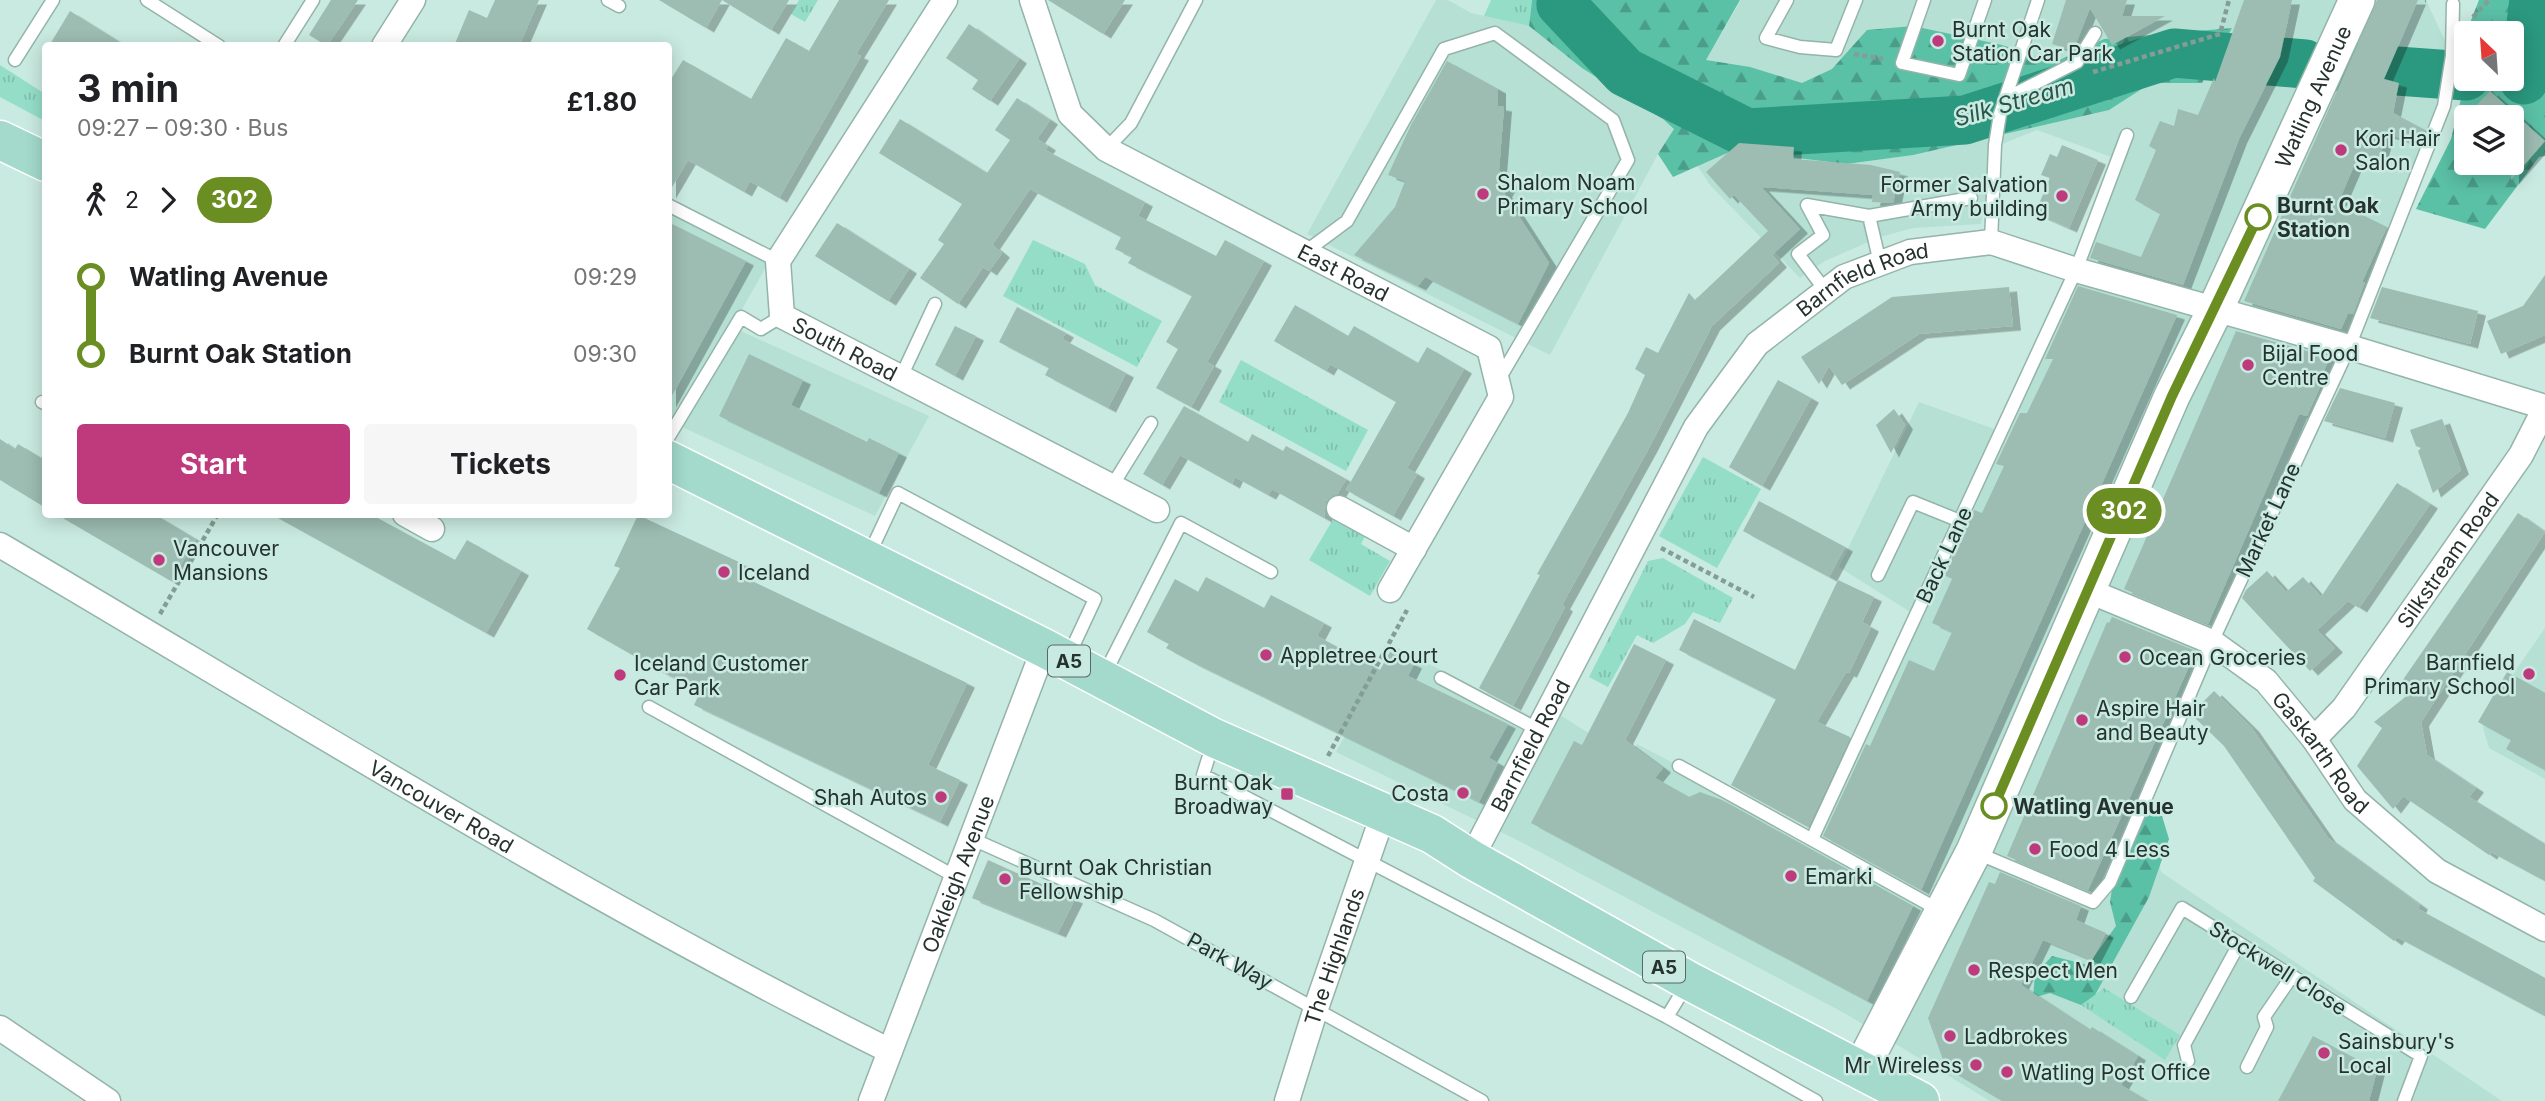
<!DOCTYPE html>
<html lang="en">
<head>
<meta charset="utf-8">
<style>
  :root { --surface:#fff; --page:#f6f6f6; --text:#202124; --muted:#757577; --accent:#bf3a7c }
  body { margin:0; font-family:Inter,sans-serif; background:var(--page); color:var(--text); height:100vh; display:flex; flex-direction:column; font-size:26px; white-space:nowrap }
  * { box-sizing:border-box; margin:0 }
  p { font-size:23px; color:var(--muted) }
  .icon { flex:none; width:38px; height:38px; fill:none; stroke:currentColor; stroke-width:2; stroke-linecap:round; stroke-linejoin:round }
  .map { position:relative; flex:1; overflow:hidden }
  .panel { position:absolute; left:42px; top:42px; width:630px; height:476px; display:flex; flex-direction:column; background:var(--surface); border-radius:7px; box-shadow:0 4px 18px #0003 }
  .panel>* { flex:none }
  .badge { padding:0 14px; border-radius:23px; font-size:24px; line-height:46px }
  .needle { width:46px; rotate:335deg }
  .fabs { position:absolute; left:2454px; top:21px; display:grid; gap:14px }
  .fabs a { display:grid; place-items:center; width:70px; height:70px; border-radius:7px; background:var(--surface); box-shadow:0 4px 18px #0003; font-size:35px }
  .map>.badge { position:absolute; translate:-50% -50%; box-shadow:0 0 0 4px #fff }
  .legs { display:flex; align-items:center; gap:10px; height:77px; padding:0 35px; font-size:23px }
  .legs p { margin-inline-start:auto }
  .overview { display:flex; align-items:center; justify-content:space-between; height:119px; padding:0 35px }
  h1 { font-size:38px; font-weight:700; line-height:52px }
  .primary-button { display:flex; gap:14px; margin-top:auto; padding:14px 35px }
  .primary-button a { flex:1; height:80px; border-radius:7px; background:var(--accent); color:#fff; font-size:28px; font-weight:700; line-height:80px; text-align:center }
  .primary-button a+a { background:var(--page); color:var(--text) }
  ul { padding:0 35px; list-style:none }
  li { display:flex; align-items:center; gap:24px; height:77px; font-size:26px }
  li i { display:grid; place-items:center; width:10px; height:100%; margin:0 9px; background:currentColor }
  li i::after { content:''; width:18px; height:18px; margin:-9px; border:5px solid; border-radius:50%; background:var(--surface) }
  li p { margin-inline-start:auto }
  li:first-child i { background:linear-gradient(#0000 50%,currentColor 0) }
  li:last-child i { background:linear-gradient(currentColor 50%,#0000 0) }
  .map>svg:first-child { display:block }
  .built { fill:#b6e0d3 }
  .grass { fill:url(#grass-tufts) }
  .forest { fill:url(#forest-firs); fill-rule:evenodd }
  .lines { fill:none; stroke-linecap:round; stroke-linejoin:round }
  .river { stroke:#2b997f; stroke-width:49 }
  .building { fill:#9dbcb2; filter:url(#shadow) }
  .lane-casing { stroke:#94b4aa; stroke-width:15 }
  .street-casing { stroke:#94b4aa; stroke-width:27 }
  .secondary-casing { stroke:#94b4aa; stroke-width:38 }
  .primary-casing { stroke:#fff; stroke-width:41 }
  .path { stroke:#849d96; stroke-width:4.5; stroke-dasharray:5 3.5; stroke-linecap:butt }
  .lane { stroke:#fff; stroke-width:12 }
  .street { stroke:#fff; stroke-width:24 }
  .secondary { stroke:#fff; stroke-width:35 }
  .primary { stroke:#a3dacb; stroke-width:38 }
  .line-1-casing { stroke:#fff; stroke-width:16 }
  .line-1 { stroke:#6b8e23; stroke-width:10 }
  .poi-dot { fill:#bf3a7c; stroke:#c9eae0; stroke-width:2.5 }
  .stop-1-dot { fill:#fff; stroke:#6b8e23; stroke-width:3.5 }
  .labels { text-anchor:middle; dominant-baseline:central; stroke-width:5; stroke-linejoin:round; paint-order:stroke }
  .shield { fill:#c9eae0; stroke:#566963; stroke-width:2 }
  .shield-label { font-size:19px; font-weight:bold; fill:#25322e }
  .poi-label { font-size:21px; fill:#25322e; stroke:#c9eae0; text-anchor:start }
  .street-label { font-size:21px; fill:#25322e; stroke:#c9eae0 }
  .stop-label { font-size:21px; font-weight:bold; fill:#25322e; stroke:#c9eae0; text-anchor:start }
  .water-label { font-size:23px; font-style:italic; fill:#295549; stroke:#c9eae0 }
</style>
</head>
<body>
<div class="map">
<svg width="2545" height="1101" viewBox="0 0 2545 1101">
  <defs>
    <pattern id="grass-tufts" width="24" height="20" patternUnits="userSpaceOnUse" patternTransform="scale(1.75)"><rect width="24" height="20" fill="#94dec8"/><path d="M3 7l-1-3M5 7V3M7 7l1-3M15 17l-1-3M17 17v-4M19 17l1-3" fill="none" stroke="#7fbfac"/></pattern>
    <pattern id="forest-firs" width="22" height="20" patternUnits="userSpaceOnUse" patternTransform="scale(1.75)"><rect width="22" height="20" fill="#5ac0a6"/><path d="M5 1l3.5 6h-7zM16 11l3.5 6h-7z" fill="#4a9d88"/></pattern>
    <filter id="shadow"><feDropShadow dx="8" dy="4.5" stdDeviation="0" flood-color="#0004"/></filter>
  </defs>
  <rect width="100%" height="100%" fill="#c9eae0"/>
  <!-- built -->
  <path class="built" d="M1436,0h12l23,13 58,13 53,42 124,-8 35,-60h685l26,56 -8,50 -42,110 -254,575 13,81 341,229h-512l-144,-87 -333,-176 -177,-86 58,-106 148,76 7,-14 79,50 9,-14 173,91 105,-220 -76,-48 80,-165 81,29 114,-273 -77,-28 -43,17 -13,77 -68,4 -33,9 -55,24 -25,17 -90,-93 -36,-55 -16,24 -108,201 -243,-121z
    M669,205l102,53 -39,69 197,89 -54,100 -206,-95z
    M2545,628v151l-56,-31 -8,-27z"/>
  <!-- grass -->
  <path class="grass" d="M799,0h19l-13,22 -14,-8z
    M1491,0h41l-3,26 -45,-10z
    M0,65l45,29v27l-45,-24z
    M1033,240l52,24 10,21 67,36 -25,46 -134,-71z
    M1241,360l127,70 -22,41 -127,-69z
    M1703,457l58,32 -44,79 -58,-32z
    M1335,516l31,18 -5,10 29,17 -20,35 -61,-36z
    M1663,558l70,40 -13,25 -27,-11 -8,12 -32,19 -16,-8 -29,52 -19,-10 59,-116z
    M2104,988l76,47 -15,25 -84,-55z"/>
  <!-- forest -->
  <path class="forest" d="M1532,0h208l-34,60 44,7 52,16 30,-14 35,-39 46,-4 89,19 51,18 51,-24 128,-11 -30,55h-51l-42,27 -196,45 -67,9 -112,-14 -61,27 -15,-23 16,-25 -11,-10 -81,-51 -53,-42z
    M2479,0h66v156l-6,1 -54,72 -69,-20 35,-70 15,-60h45v-46h-45zM2466,117h45v46h-45z
    M2159,806l10,33 -20,58 -54,98 -14,10 -31,-12 -17,5 2,-23 17,-19 36,9 28,-39 -6,-24 10,-63z"/>
  <g class="lines">
    <!-- river -->
    <path class="river" d="M1562,0l-1,4 64,68 122,61 218,-13 209,-67 131,11
      M2342,67l124,9
      M2524,80l10,-80"/>
  </g>
  <!-- building -->
  <path class="building" d="M331,0h27l-31,46 -18,-11z
    M495,0h44l-20,46h-65l15,-36 18,8z
    M659,0h130l-18,30 -49,-30 -16,28z
    M839,0h50l-33,54 5,2 -82,142 -29,-17 -6,11 -56,-32 -20,34v-110l15,-24 68,39 35,-61 23,13z
    M1048,0h77l-22,34z
    M2066,0h61l-5,16h43l-53,29 -22,-37 -17,43 -21,-7z
    M2244,0h48l-12,57 -41,82 -56,146 -93,-27 6,-16 45,15 19,-43 -25,-14 21,-50 -7,-4 11,-25 14,5 4,-17 20,6 16,-37 1,4z
    M2377,0h41l-34,79 15,4 -6,30 32,17 -5,14 -34,-10 -9,32 -21,-5 -18,42 49,24 -25,55h3l-12,32 -5,-1 -7,16 -97,-28z
    M70,11l56,35h-77z
    M969,24l50,35 -29,42 -18,-12 6,-9 -32,-22z
    M1447,61l51,28v17l6,1 -5,63 11,13 -6,10 45,70 -31,61 -93,-47 -7,9 -64,-31 41,-48 10,-26 -17,-6 23,-50z
    M2490,91l55,50 -34,39v-63h-46z
    M1017,98l33,22 -13,19 11,7 -3,4 100,52 -7,14 78,40 9,-16 39,21 -57,101 7,4 -23,41 -35,-19 22,-39 -12,-7 26,-46 -64,-33 4,-6 -17,-8 6,-12 -91,-48 -38,56 10,8 -13,18 -6,-4 -25,37 -38,-26 24,-34 -6,-4 24,-36 -83,-51 21,-34 87,54 23,-33 -15,-10z
    M1739,143l55,4 -1,12 78,6 29,7 -7,31 -21,-1 1,-7 -112,-8 39,42 -28,26 7,8 -67,63 -63,122 -87,157 3,2 -52,99 -34,-18 61,-113 -3,-1 91,-161 17,-38 -10,-6 11,-22 12,6 31,-60 6,7 73,-69 -34,-36 -4,4 -24,-27z
    M2062,145l36,15 -29,68 -34,-15 15,-35 -9,-3 9,-21 7,3z
    M668,222l78,39 -78,142z
    M837,223l72,46 -21,32 -73,-45z
    M2545,275v60l-44,19 -14,-33 36,-15z
    M2078,286l99,29 -256,575 -98,-54 43,-92 4,2 39,-86 25,11 18,-39 -20,-9 20,-44 -8,-4 30,-65 8,3 22,-47 -8,-2 24,-51h7l26,-54h-8z
    M2009,287l4,39 -94,8 -77,51 -13,-19 -10,18 -18,-27 91,-60z
    M2382,287l96,24 -8,33 -100,-26z
    M1295,305l53,31 6,-10 64,37 9,-16 37,22 -57,99 10,6 -24,42 -47,-26 50,-88 -66,-38 -4,7 -52,-30z
    M1017,307l49,26 -4,6 64,34 -18,35 -63,-33 4,-7 -50,-26z
    M955,326l21,10 -21,40 -20,-11z
    M2236,331l92,26v4l-9,22h3l-15,33 -8,-2 -91,210 -84,-35z
    M749,354l54,26 -12,25 76,37 2,-4 30,15 -20,40 -160,-77z
    M1778,380l33,18 -49,88 -33,-19z
    M2340,388l55,15 -10,35 -61,-17z
    M1184,406l64,36 4,-8 31,17 3,-5 60,33 -8,14 -12,8 -2,17 -52,-29 -4,6 -33,-18 -3,7 -52,-29 -18,30 -19,-11z
    M1894,409l11,16 -14,28 -15,-28z
    M2442,419l19,51 -28,23 -15,-42 3,-3 -5,-2 -6,-16z
    M0,439l15,10 3,-5 28,17v47l-46,-28z
    M2397,483l33,21 -71,104 -11,-7 -31,29 18,18 -25,23 -68,-73 4,-8 21,-19 19,21 17,-15 18,20z
    M1759,501l86,46 -16,30 -86,-46z
    M2518,513l27,19 -124,190 6,33 49,33 -7,9 76,47v37l-54,-29 -2,3 -86,-59 -10,13 -36,-43 25,-38 -8,-6 35,-28 -11,-7z
    M56,514h98l42,25 -25,42z
    M271,514h99l85,46 12,-20 54,31 -35,62z
    M638,515l103,48 -4,11 230,109 -39,82 32,15 -20,42 -246,-117 7,-15 -39,-18 -75,-43 33,-61 -6,-2z
    M1206,577l58,31 7,-13 53,28 -7,13 63,34 10,-18 24,12 -6,12 100,48 -19,34 9,5 -19,39 -283,-138 -30,-16 3,-4 -22,-12 28,-53 23,13z
    M1838,580l36,17 -12,25 9,5 -22,46 -3,-1 -29,50 33,15 -42,90 -77,-42 45,-86 -97,-49 15,-31 101,51z
    M2112,617l84,34 -108,239 -81,-34 100,-234 2,1z
    M1634,644l32,16 -41,80 38,28 -8,10 34,19 11,-5 22,8 191,106 -46,95 -336,-178 43,-82 8,4z
    M2507,672l38,21v77l-39,-21 5,-9 -33,-18z
    M2214,691l37,36 77,111 92,67 -2,4 127,69v38l-148,-79 -3,4 -81,-60 2,-3 -91,-132 -33,-32z
    M988,860l87,39 -17,34 -86,-35z
    M2000,872l81,34 -5,14 30,13 -14,27 -49,-20 -22,45 69,45 2,-3 46,29 -17,29 27,16h-146l-56,-33 -18,-50 61,-136 6,2z
    M2313,1036l64,34 -8,31h-91z"/>
  <g class="lines">
    <!-- lane casing -->
    <g class="lane-casing">
      <path id="lane" d="M147,0l72,46
        M608,0l11,6
        M1787,0l-21,38 34,9 36,3 20,-50
        M1924,0l-22,63 57,12 26,-75
        M284,46l29,-46
        M15,60l38,-60
        M2005,99l72,-37 18,-29
        M1106,149l25,-26 65,-123
        M668,205l110,56
        M1869,216l102,-18
        M1991,242l4,-97 5,-31 38,-114
        M1305,252l42,-31 97,-172 51,-16 118,87 15,40 -130,221
        M1825,290l-27,-36 25,-19 -16,-30 62,11 11,47
        M901,377l34,-73
        M42,402l4,2
        M668,438l73,-121 20,12 21,-13
        M1112,486l39,-63
        M868,557l30,-64 197,106 -26,56
        M1878,575l35,-73 47,19
        M1104,675l77,-152 90,49
        M1441,678l98,52
        M649,707l307,170
        M1213,743l-10,32 464,242 149,84
        M1679,766l262,145
        M970,838l184,82 328,181
        M1812,839l264,-569 51,-135
        M1977,853l116,49 17,-20 102,-240 137,-295 95,-241 8,-50 1,-52
        M2131,997l51,-89 239,148 -17,45
        M1667,1017l20,-33
        M2188,1061l-4,-16 55,-101
        M2247,1067l20,-40 -3,-10 28,-41"/>
    </g>
    <!-- street casing -->
    <g class="street-casing">
      <g id="street">
        <path id="s1" d="M945,0l-167,261 4,55 375,194"/>
        <path id="s2" d="M1032,0l38,114 36,35 383,199 12,49 -111,193"/>
        <path d="M384,46l29,-46"/>
        <path d="M1339,508l75,41"/>
        <path d="M405,514l27,15"/>
        <path id="s3" d="M0,545c294,173 584,354 890,506"/>
        <path id="s4" d="M2089,591l123,51 54,39 48,58 41,61 82,71 108,58"/>
        <path id="s5" d="M2314,739l30,-31 177,-253 24,-47"/>
        <path id="s6" d="M1471,859l225,-432 61,-83 87,-67 66,-25 81,-10 85,28 273,77 196,60"/>
        <path d="M0,1028l108,73"/>
        <path id="s7" d="M871,1101l173,-453"/>
        <path id="s8" d="M1287,1101l29,-93 68,-196"/>
      </g>
    </g>
    <!-- secondary casing -->
    <g class="secondary-casing">
      <g id="secondary">
        <path id="s9" d="M1861,1069l113,-218 198,-455 44,-88 141,-308"/>
      </g>
    </g>
    <!-- primary casing -->
    <g class="primary-casing">
      <path id="primary" d="M0,140l46,22
        M668,460l376,188 170,90 218,96 39,25 218,122 231,120"/>
    </g>
    <!-- path -->
    <path class="path" d="M2425,0h1
      M2473,17l16,-17
      M1854,54l29,5
      M2093,72l127,-38 9,-34
      M1661,548l93,49
      M160,614l58,-100
      M1328,756l79,-146"/>
    <!-- lane -->
    <use href="#lane" class="lane"/>
    <!-- street -->
    <use href="#street" class="street"/>
    <!-- secondary -->
    <use href="#secondary" class="secondary"/>
    <!-- primary -->
    <use href="#primary" class="primary"/>
  </g>
  <g class="lines">
    <!-- line-1 casing -->
    <g class="line-1-casing">
      <path id="line-1" d="M1994,806l178,-410 86,-179"/>
    </g>
    <!-- line-1 -->
    <use href="#line-1" class="line-1"/>
  </g>
  <!-- markers -->
  <g class="poi-dot">
    <circle cx="1938" cy="41" r="7"/>
    <circle cx="2341" cy="150" r="7"/>
    <circle cx="1483" cy="194" r="7"/>
    <circle cx="2062" cy="196" r="7"/>
    <circle cx="2248" cy="365" r="7"/>
    <circle cx="159" cy="560" r="7"/>
    <circle cx="724" cy="572" r="7"/>
    <circle cx="1266" cy="655" r="7"/>
    <circle cx="2125" cy="657" r="7"/>
    <circle cx="2529" cy="674" r="7"/>
    <circle cx="620" cy="675" r="7"/>
    <circle cx="2082" cy="720" r="7"/>
    <circle cx="1463" cy="793" r="7"/>
    <rect x="1280" y="787" width="14" height="14" rx="3.5"/>
    <circle cx="941" cy="797" r="7"/>
    <circle cx="2035" cy="849" r="7"/>
    <circle cx="1791" cy="876" r="7"/>
    <circle cx="1005" cy="879" r="7"/>
    <circle cx="1974" cy="970" r="7"/>
    <circle cx="1950" cy="1036" r="7"/>
    <circle cx="2324" cy="1053" r="7"/>
    <circle cx="1976" cy="1065" r="7"/>
    <circle cx="2007" cy="1072" r="7"/>
  </g>
  <g class="stop-1-dot">
    <circle cx="2258" cy="217" r="12"/>
    <circle cx="1994" cy="806" r="12"/>
  </g>
  <g class="labels">
    <!-- shield labels -->
    <g class="shield">
      <rect x="1048" y="645.5" width="42" height="31" rx="5"/>
      <rect x="1643" y="951.5" width="42" height="31" rx="5"/>
    </g>
    <g class="shield-label">
      <text x="1069" y="661">A5</text>
      <text x="1664" y="967">A5</text>
    </g>
    <!-- poi labels -->
    <g class="poi-label">
      <text x="1952" y="29">Burnt Oak<tspan x="1952" dy="24">Station Car Park</tspan></text>
      <text x="2355" y="138">Kori Hair<tspan x="2355" dy="24">Salon</tspan></text>
      <text x="1497" y="182">Shalom Noam<tspan x="1497" dy="24">Primary School</tspan></text>
      <text x="2048" y="184" text-anchor="end">Former Salvation<tspan x="2048" dy="24">Army building</tspan></text>
      <text x="2262" y="353">Bijal Food<tspan x="2262" dy="24">Centre</tspan></text>
      <text x="173" y="548">Vancouver<tspan x="173" dy="24">Mansions</tspan></text>
      <text x="738" y="572">Iceland</text>
      <text x="1280" y="655">Appletree Court</text>
      <text x="2139" y="657">Ocean Groceries</text>
      <text x="2515" y="662" text-anchor="end">Barnfield<tspan x="2515" dy="24">Primary School</tspan></text>
      <text x="634" y="663">Iceland Customer<tspan x="634" dy="24">Car Park</tspan></text>
      <text x="2096" y="708">Aspire Hair<tspan x="2096" dy="24">and Beauty</tspan></text>
      <text x="1273" y="782" text-anchor="end">Burnt Oak<tspan x="1273" dy="24">Broadway</tspan></text>
      <text x="1449" y="793" text-anchor="end">Costa</text>
      <text x="927" y="797" text-anchor="end">Shah Autos</text>
      <text x="2049" y="849">Food 4 Less</text>
      <text x="1019" y="867">Burnt Oak Christian<tspan x="1019" dy="24">Fellowship</tspan></text>
      <text x="1805" y="876">Emarki</text>
      <text x="1988" y="970">Respect Men</text>
      <text x="1964" y="1036">Ladbrokes</text>
      <text x="2338" y="1041">Sainsbury's<tspan x="2338" dy="24">Local</tspan></text>
      <text x="1962" y="1065" text-anchor="end">Mr Wireless</text>
      <text x="2021" y="1072">Watling Post Office</text>
    </g>
    <!-- street labels -->
    <g class="street-label">
      <text stroke="none"><textPath href="#s9" startOffset="1073">Watling Avenue</textPath></text>
      <text stroke="none"><textPath href="#s2" startOffset="438">East Road</textPath></text>
      <text stroke="none"><textPath href="#s6" startOffset="716">Barnfield Road</textPath></text>
      <text stroke="none"><textPath href="#s1" startOffset="436">South Road</textPath></text>
      <text transform="translate(2268 520) rotate(-65)">Market Lane</text>
      <text transform="translate(1944 555) rotate(-65)">Back Lane</text>
      <text stroke="none"><textPath href="#s5" startOffset="224">Silkstream Road</textPath></text>
      <text stroke="none"><textPath href="#s6" startOffset="128">Barnfield Road</textPath></text>
      <text stroke="none"><textPath href="#s4" startOffset="290">Gaskarth Road</textPath></text>
      <text stroke="none"><textPath href="#s3" startOffset="513">Vancouver Road</textPath></text>
      <text stroke="none"><textPath href="#s7" startOffset="243">Oakleigh Avenue</textPath></text>
      <text stroke="none"><textPath href="#s8" startOffset="152">The Highlands</textPath></text>
      <text transform="translate(1230 961) rotate(29)">Park Way</text>
      <text transform="translate(2278 968) rotate(32)">Stockwell Close</text>
    </g>
    <!-- stop labels -->
    <g class="stop-label">
      <text x="2277" y="205">Burnt Oak<tspan x="2277" dy="24">Station</tspan></text>
      <text x="2013" y="806">Watling Avenue</text>
    </g>
    <!-- water labels -->
    <g class="water-label">
      <text transform="translate(2014 102) rotate(-16)">Silk Stream</text>
    </g>
  </g>
</svg>
<div class="fabs">
<a><svg class="needle" viewBox="-14 -14 28 28"><path d="M0-13l5 13h-10z" fill="#e53935"/><path d="M0 13l5-13h-10z" fill="#757577"/></svg></a>
<a><svg class="icon" aria-label="layers" viewBox="0 0 24 24"><path d="M12 4l9 5-9 5-9-5zM3 14l9 5 9-5"/></svg></a>
</div>
<b class="badge" style="left:2124px;top:511px;background:#6b8e23;color:#fff">302</b>
<section class="panel">
<div class="overview"><div><h1>3 min</h1><p>09:27 – 09:30 · Bus</p></div><b>£1.80</b></div>
<div class="legs"><svg class="icon" aria-label="walk" viewBox="0 0 24 24"><circle cx="13" cy="4" r="2"/><path d="M13 8l-2 6 4 7M11 14l-3 7M7 12l3-4h3l4 4"/></svg>2<svg class="icon" aria-label="forward" viewBox="0 0 24 24"><path d="M9 5l7 7-7 7"/></svg><b class="badge" style="background:#6b8e23;color:#fff">302</b></div>
<ul>
<li><i style="color:#6b8e23"></i><b>Watling Avenue</b><p>09:29</p></li>
<li><i style="color:#6b8e23"></i><b>Burnt Oak Station</b><p>09:30</p></li>
</ul>
<div class="primary-button"><a>Start</a><a>Tickets</a></div>
</section>
</div>
</body>
</html>
